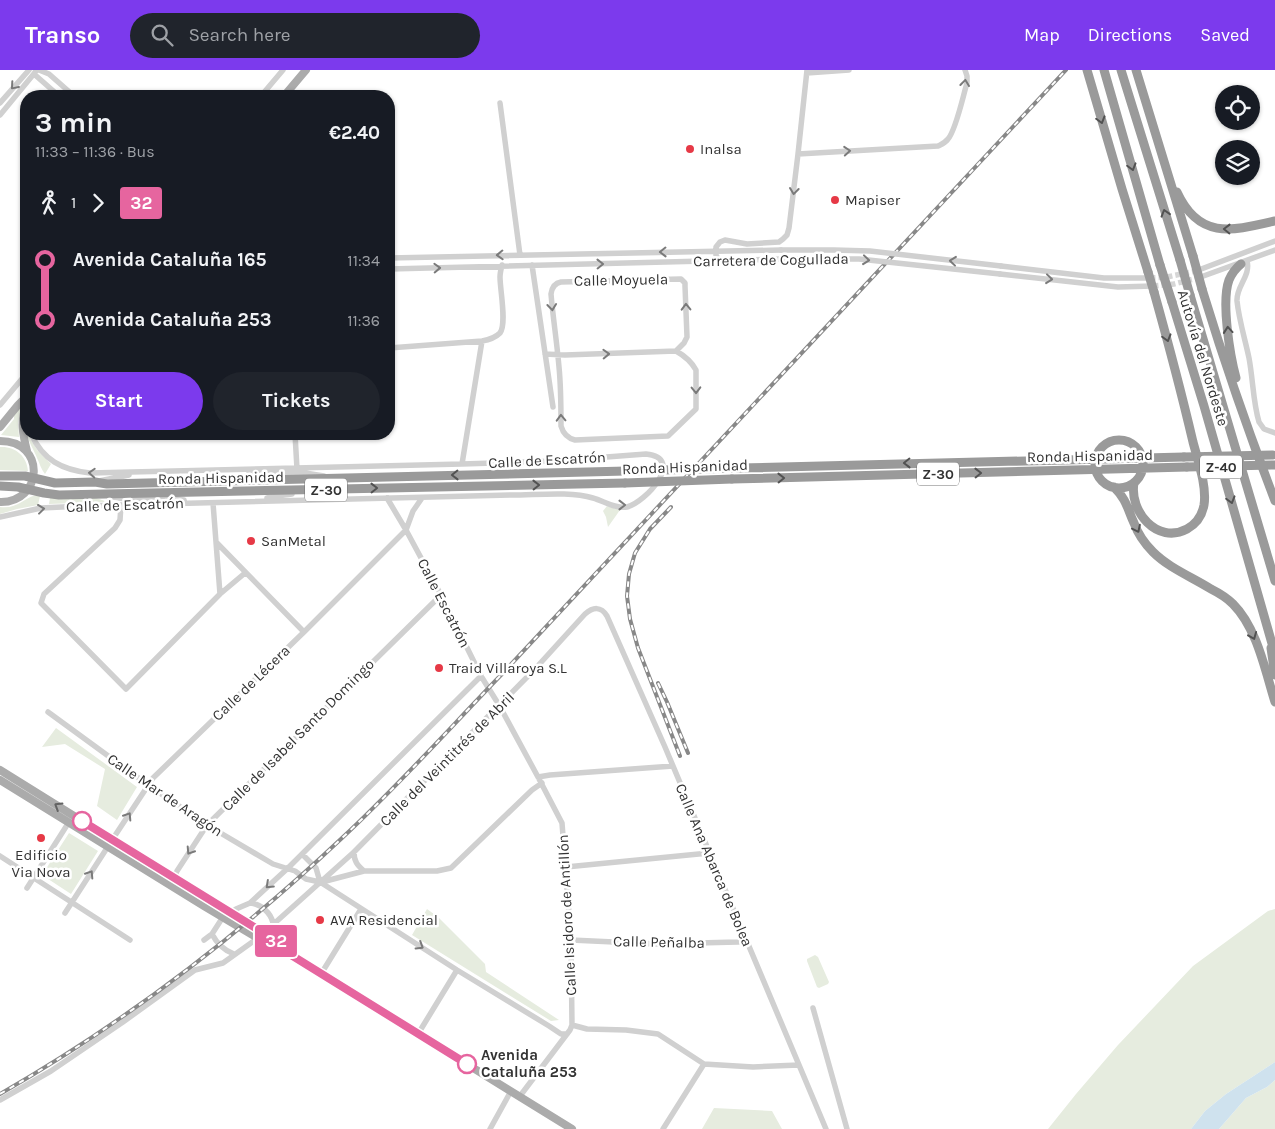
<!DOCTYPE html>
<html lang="en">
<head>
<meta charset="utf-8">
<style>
  :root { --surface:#171b24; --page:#20242c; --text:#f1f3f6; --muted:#9ea1a6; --accent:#7c3aed }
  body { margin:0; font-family:Karla,sans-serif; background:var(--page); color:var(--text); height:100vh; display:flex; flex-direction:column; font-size:19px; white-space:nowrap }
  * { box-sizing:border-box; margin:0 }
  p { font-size:16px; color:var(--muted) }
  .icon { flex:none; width:28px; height:28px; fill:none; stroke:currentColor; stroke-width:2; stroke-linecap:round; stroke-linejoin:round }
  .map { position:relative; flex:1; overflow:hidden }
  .side { position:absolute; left:20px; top:20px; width:375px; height:350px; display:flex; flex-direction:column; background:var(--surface); border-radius:20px; box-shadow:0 1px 4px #0004 }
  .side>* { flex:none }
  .badge { padding:0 10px; border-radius:4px; font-size:18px; line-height:32px }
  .tools { position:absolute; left:1215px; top:15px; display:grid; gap:10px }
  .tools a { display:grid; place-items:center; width:45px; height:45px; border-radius:50%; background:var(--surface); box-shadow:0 1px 4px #0004; font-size:25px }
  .map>.badge { position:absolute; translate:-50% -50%; box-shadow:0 0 0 2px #fff }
  .legs { display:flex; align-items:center; gap:8px; height:55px; padding:0 15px; font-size:16px }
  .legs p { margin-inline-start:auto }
  .overview { display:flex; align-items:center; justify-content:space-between; height:85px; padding:0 15px }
  h1 { font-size:28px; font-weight:700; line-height:38px }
  .button { display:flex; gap:10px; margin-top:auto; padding:10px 15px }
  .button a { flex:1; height:58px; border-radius:30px; background:var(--accent); color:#fff; font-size:20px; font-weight:700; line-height:58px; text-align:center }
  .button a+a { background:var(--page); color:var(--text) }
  ul { padding:0 15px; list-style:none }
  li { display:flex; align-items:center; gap:18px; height:60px; font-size:19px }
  li i { display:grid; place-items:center; width:8px; height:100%; margin:0 6px; background:currentColor }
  li i::after { content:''; width:12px; height:12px; margin:-6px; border:4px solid; border-radius:50%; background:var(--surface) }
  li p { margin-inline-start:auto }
  li:first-child i { background:linear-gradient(#0000 50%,currentColor 0) }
  li:last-child i { background:linear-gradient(currentColor 50%,#0000 0) }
  header { display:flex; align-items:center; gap:30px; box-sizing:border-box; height:70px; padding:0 25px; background:var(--accent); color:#fff }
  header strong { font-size:24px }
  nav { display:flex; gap:28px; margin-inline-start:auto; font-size:18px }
  .search { width:350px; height:45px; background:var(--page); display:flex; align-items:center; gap:12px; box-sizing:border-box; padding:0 18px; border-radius:28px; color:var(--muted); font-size:19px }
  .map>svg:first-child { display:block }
  .green { fill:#e6ecdf }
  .water { fill:#cfe2ee }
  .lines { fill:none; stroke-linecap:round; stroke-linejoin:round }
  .minor-tunnel { stroke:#d6d6d6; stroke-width:5.5; stroke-dasharray:5.5 3; stroke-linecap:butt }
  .minor { stroke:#d0d0d0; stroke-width:5.5 }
  .major { stroke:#ababab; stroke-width:8 }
  .highway { stroke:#9a9a9a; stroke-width:9 }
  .rail-casing { stroke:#888; stroke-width:4 }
  .rail { stroke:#fff; stroke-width:2; stroke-dasharray:5.5; stroke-linecap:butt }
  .minor-bridge { stroke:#d0d0d0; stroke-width:5.5 }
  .highway-bridge { stroke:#9a9a9a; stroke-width:9 }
  .oneway { stroke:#7a7a7a }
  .oneway2 { stroke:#525252 }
  .oneway3 { stroke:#636363 }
  .line-1-casing { stroke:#fff; stroke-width:11 }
  .line-1 { stroke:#e6659f; stroke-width:8 }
  .poi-dot { fill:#e63946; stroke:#fff; stroke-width:2 }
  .stop-1-dot { fill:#fff; stroke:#e6659f; stroke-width:2.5 }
  .labels { text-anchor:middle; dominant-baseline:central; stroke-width:5; stroke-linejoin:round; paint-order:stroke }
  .shield { fill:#fff; stroke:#707070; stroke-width:1 }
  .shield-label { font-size:14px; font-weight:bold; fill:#333 }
  .poi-label { font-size:15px; fill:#333; stroke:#fff; text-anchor:start }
  .street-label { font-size:15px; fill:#333; stroke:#fff }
  .stop-label { font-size:15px; font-weight:bold; fill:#333; stroke:#fff; text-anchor:start }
</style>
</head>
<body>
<header>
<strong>Transo</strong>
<div class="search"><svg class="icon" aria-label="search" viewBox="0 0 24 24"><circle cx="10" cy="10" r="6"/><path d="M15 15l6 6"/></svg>Search here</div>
<nav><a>Map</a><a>Directions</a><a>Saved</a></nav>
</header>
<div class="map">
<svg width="1275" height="1059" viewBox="0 0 1275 1059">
  <rect width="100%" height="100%" fill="#fff"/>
  <!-- green -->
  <path class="green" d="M20,338l1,1 -3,14 1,14 -18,-2 13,-16v-4z
    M27,364l11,17 13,13 -6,10c-4,-5 -5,-10 -8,-16 -3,-8 -8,-15 -10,-24z
    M0,377c15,-1 27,9 28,24l-28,-1z
    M36,425l4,1 -2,9 -21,4 -17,5v-7c18,2 22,-8 36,-12z
    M50,428h46l9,3 -1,1 -55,2z
    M607,436l13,4 -12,17 -2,-10 -3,-6z
    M56,658l81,59 -20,33 -20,-14 8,-37 -40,-25 -23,3z
    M69,763l29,18 -27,43 -29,-19z
    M427,839l11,8 47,47 1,8 73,48 -8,1 -139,-86z
    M1275,839v153l-49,32 -21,17 -14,18h-143l28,-35 42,-49 75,-79 75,-55z
    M815,885l3,2 11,25 -1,2 -9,4 -2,-1 -10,-26v-2z
    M1275,1010v49h-56l27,-31 21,-11z
    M714,1038l58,3 10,18h-80z"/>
  <!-- water -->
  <path class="water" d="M1275,992v18l-8,7 -21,11 -27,31h-28l14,-18 21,-17z"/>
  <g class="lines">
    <!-- minor-tunnel -->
    <path class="minor-tunnel" d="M1150,208l17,-1 29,-6
      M1153,216l21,-2 24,-6"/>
    <!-- minor -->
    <path class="minor" d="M39,0l10,4 25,22
      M35,2l-1,2 25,22
      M807,3l42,-3
      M261,26l22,-26
      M0,33l29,-33
      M500,33l20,152
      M0,45l37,-45
      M798,84l140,-8c4,-2 7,-3 10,-7 8,-9 15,-43 19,-56v-7l-2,-6
      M389,188l392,-8
      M719,191l-3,-6v-8l4,-5 5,-2 22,4 32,-2 4,-3 4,-4 2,-7 9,-74 9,-84
      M1247,191c4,15 -11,25 -10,40 2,19 8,38 12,57 4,21 4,44 10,64l5,7 11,4
      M532,195l21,142
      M1001,196l103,12h46
      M389,199l393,-10
      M1196,201l79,-30
      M1000,204l118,13 35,-1
      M1198,208l77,-28
      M389,278l93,-7c6,-1 13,-3 18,-8 7,-9 0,-43 0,-56 0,-4 1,-8 2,-12
      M545,284l20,1 111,-4c9,5 15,10 20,19v39l-28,27 -93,4c-8,-2 -12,-7 -14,-14 0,-20 0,-39 -2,-59 -2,-24 -6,-49 -8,-73 1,-7 4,-11 10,-12l120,-3 4,4v3l2,51 -3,6 -8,8
      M0,335l26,-31
      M295,364l2,35
      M462,394l20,-123
      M249,402l6,1h50l19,3
      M99,411l30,-6
      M113,427l18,3 43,-1 10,1
      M267,428l17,-3 8,-1
      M387,428l19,32 35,65 40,81 18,29 39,72 24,46 9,117 1,85 -2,5 -50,66
      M213,433l7,91
      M121,435l-1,15 -5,8 -71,66 -3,9 85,86 94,-95 25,-21
      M0,447l41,-9 42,-2 429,-11c25,0 58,-4 81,3 11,3 22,11 34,9 19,-5 59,-49 19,-53l-92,7 -92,3 -372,9c-28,-3 -47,-13 -59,-39
      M217,473l87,89
      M48,642l100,73 59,40 66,39 22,7 11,8 14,3 137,88 92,56 12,8h6
      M538,707l12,-2 123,-9
      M354,782c0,9 3,13 10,19
      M302,784l14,14 4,14
      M0,786l130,84
      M566,797l143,-14
      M174,810v-2l3,-7 30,-46 234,-230
      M322,812l42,-11h73l14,-3 81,-78 10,-7
      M27,818l42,-66
      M250,833c11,1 21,10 23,20
      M65,843l51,-79 37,-56 151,-146 102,-102 7,-19 9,-13
      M212,864c5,10 11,16 22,20
      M204,870l8,-6 9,-14 15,-11 14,-6 38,-35 193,-192
      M571,870l86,4 81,-2 8,-1
      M321,904l40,-65
      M813,938l34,121
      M572,955l15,4 39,1 32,4 46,30 49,3 46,-2
      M418,964l39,-64
      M0,1030l51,-29 72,-49 72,-52 28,-7 35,-25 96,-86 181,-183 50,-55c8,-7 16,-8 22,2l58,131 161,382
      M490,1059l21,-38
      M663,1059l41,-65"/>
    <!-- major -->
    <path class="major" d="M284,26l22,-26
      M26,336c-6,16 -3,29 1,45
      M0,357l18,-22 8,-8
      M0,371c47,0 43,62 0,61
      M0,700l275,171 2,1 2,6
      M0,710l204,126 70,42h5l293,181"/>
    <!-- highway -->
    <path class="highway" d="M1087,0l35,119 26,83
      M1104,0l56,195
      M1121,0l59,190
      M1136,0l57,186
      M1177,122c22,48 55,39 98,29
      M1202,219c22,72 46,142 73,212
      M1190,225l85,286
      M1172,232l32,104 71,248
      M1236,308c-6,-23 -15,-76 -7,-98 3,-7 7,-12 12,-16
      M1095 394a24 24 0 1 1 48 0a24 24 0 1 1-48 0Z
      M739,398l445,-11
      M0,406h25l30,7 40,-1 12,2 519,-13
      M732,409l455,-12
      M1134,413c-5,28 23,62 53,46 9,-5 15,-13 17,-24 3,-19 -6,-44 -11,-63 -12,-51 -25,-100 -39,-150
      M0,416l18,1 26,6 15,2 566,-12
      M1114,417c13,13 13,21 20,36 4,11 11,21 19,29 16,16 39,25 58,37 8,4 16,9 22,15 24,24 32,66 42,98
      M1271,578l4,27"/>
    <!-- rail casing -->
    <g class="rail-casing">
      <path id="rail" d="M671,437l-21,22 -15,24 -6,21 -2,22 3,23 8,29 42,108
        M658,613l9,19 21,51
        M0,1024c124,-71 238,-158 342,-256 56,-52 106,-108 159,-163l565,-605"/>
    </g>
    <!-- rail -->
    <use href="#rail" class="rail"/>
    <!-- minor-bridge -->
    <path class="minor-bridge" d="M781,180h53l36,1 131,15
      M782,189h77l141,15"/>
    <!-- highway-bridge -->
    <path class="highway-bridge" d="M1193,186l9,33
      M1180,190l10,35
      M1160,195l12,37
      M1148,202l6,20
      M1184,387l89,-2
      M1187,397l88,-2
      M626,401l113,-3
      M625,413l107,-4"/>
  </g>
  <!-- one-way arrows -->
  <defs><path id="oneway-chevron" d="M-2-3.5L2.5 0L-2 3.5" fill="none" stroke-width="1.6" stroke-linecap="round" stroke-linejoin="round" transform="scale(1.25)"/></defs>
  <g class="oneway">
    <use href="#oneway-chevron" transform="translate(965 13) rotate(-83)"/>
    <use href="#oneway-chevron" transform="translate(14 16) rotate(131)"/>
    <use href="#oneway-chevron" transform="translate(847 81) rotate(-4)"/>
    <use href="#oneway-chevron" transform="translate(794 121) rotate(97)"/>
    <use href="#oneway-chevron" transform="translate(663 182) rotate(179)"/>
    <use href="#oneway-chevron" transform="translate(500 185) rotate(178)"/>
    <use href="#oneway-chevron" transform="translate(866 190) rotate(6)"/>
    <use href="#oneway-chevron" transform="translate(953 191) rotate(-174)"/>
    <use href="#oneway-chevron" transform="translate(600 194) rotate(-1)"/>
    <use href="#oneway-chevron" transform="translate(437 198) rotate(-2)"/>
    <use href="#oneway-chevron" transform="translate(1049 209) rotate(6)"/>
    <use href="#oneway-chevron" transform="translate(552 237) rotate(84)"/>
    <use href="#oneway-chevron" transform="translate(686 237) rotate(-91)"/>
    <use href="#oneway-chevron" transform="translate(606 284) rotate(-2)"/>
    <use href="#oneway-chevron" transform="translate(696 320) rotate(89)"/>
    <use href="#oneway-chevron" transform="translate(561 348) rotate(-92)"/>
    <use href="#oneway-chevron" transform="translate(92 403) rotate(-177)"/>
    <use href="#oneway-chevron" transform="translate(622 435)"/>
    <use href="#oneway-chevron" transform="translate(41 439) rotate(-7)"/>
    <use href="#oneway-chevron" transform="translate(128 746) rotate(-57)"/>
    <use href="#oneway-chevron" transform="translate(190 781) rotate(123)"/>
    <use href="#oneway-chevron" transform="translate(90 804) rotate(-57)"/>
    <use href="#oneway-chevron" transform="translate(269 815) rotate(137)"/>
    <use href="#oneway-chevron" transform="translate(420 876) rotate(32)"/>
  </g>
  <g class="oneway2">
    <use href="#oneway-chevron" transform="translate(1101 50) rotate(74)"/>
    <use href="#oneway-chevron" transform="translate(1132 97) rotate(74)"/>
    <use href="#oneway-chevron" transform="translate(1165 143) rotate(-107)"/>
    <use href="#oneway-chevron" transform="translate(1227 159) rotate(-179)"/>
    <use href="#oneway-chevron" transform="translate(1228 260) rotate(-95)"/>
    <use href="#oneway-chevron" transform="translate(1167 268) rotate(74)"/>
    <use href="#oneway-chevron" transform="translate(907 393) rotate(179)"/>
    <use href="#oneway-chevron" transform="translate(978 403) rotate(-1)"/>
    <use href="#oneway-chevron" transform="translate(455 405) rotate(179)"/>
    <use href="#oneway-chevron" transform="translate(781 408) rotate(-1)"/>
    <use href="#oneway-chevron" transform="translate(536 415) rotate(-1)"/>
    <use href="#oneway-chevron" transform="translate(374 418) rotate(-1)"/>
    <use href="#oneway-chevron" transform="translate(1231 430) rotate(74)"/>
    <use href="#oneway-chevron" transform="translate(1137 459) rotate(64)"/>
    <use href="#oneway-chevron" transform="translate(1253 566) rotate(68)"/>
  </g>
  <use class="oneway3" href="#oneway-chevron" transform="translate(58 736) rotate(-148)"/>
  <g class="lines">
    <!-- line-1 casing -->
    <g class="line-1-casing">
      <path id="line-1" d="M82,751l193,119c4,3 3,7 8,10l184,114"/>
    </g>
    <!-- line-1 -->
    <use href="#line-1" class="line-1"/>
  </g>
  <!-- markers -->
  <g class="poi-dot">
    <circle cx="690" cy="79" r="5"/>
    <circle cx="835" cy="130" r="5"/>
    <circle cx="251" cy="471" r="5"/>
    <circle cx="439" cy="598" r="5"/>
    <circle cx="41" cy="768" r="5"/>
    <circle cx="320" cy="850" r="5"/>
  </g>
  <g class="stop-1-dot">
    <circle cx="82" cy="751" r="9"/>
    <circle cx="467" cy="994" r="9"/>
  </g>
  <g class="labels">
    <!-- shield labels -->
    <g class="shield">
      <rect x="1200" y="385.5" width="42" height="23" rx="4"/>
      <rect x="917" y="392.5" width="42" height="23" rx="4"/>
      <rect x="305" y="408.5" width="42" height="23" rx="4"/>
    </g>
    <g class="shield-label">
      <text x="1221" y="397">Z-40</text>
      <text x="938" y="404">Z-30</text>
      <text x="326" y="420">Z-30</text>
    </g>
    <!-- poi labels -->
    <g class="poi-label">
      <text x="700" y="79">Inalsa</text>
      <text x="845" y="130">Mapiser</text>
      <text x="261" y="471">SanMetal</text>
      <text x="449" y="598">Traid Villaroya S.L</text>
      <text x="41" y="785" text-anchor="middle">Edificio<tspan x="41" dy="17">Via Nova</tspan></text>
      <text x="330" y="850">AVA Residencial</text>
    </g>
    <!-- street labels -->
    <g class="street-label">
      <text transform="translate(771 190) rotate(-1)">Carretera de Cogullada</text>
      <text transform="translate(621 210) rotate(-1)">Calle Moyuela</text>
      <text transform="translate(1203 288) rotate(73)">Autovía del Nordeste</text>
      <text transform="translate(1090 386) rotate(-1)">Ronda Hispanidad</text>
      <text transform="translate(547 390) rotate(-3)">Calle de Escatrón</text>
      <text transform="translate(685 397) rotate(-2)">Ronda Hispanidad</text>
      <text transform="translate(221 408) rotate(-1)">Ronda Hispanidad</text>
      <text transform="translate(125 435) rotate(-2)">Calle de Escatrón</text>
      <text transform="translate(444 533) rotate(63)">Calle Escatrón</text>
      <text transform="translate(251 613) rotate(-44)">Calle de Lécera</text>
      <text transform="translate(298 665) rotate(-45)">Calle de Isabel Santo Domingo</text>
      <text transform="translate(447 689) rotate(-45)">Calle del Veintitrés de Abril</text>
      <text transform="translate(165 725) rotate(34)">Calle Mar de Aragón</text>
      <text transform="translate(714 795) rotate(67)">Calle Ana Abarca de Bolea</text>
      <text transform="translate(567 845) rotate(-93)">Calle Isidoro de Antillón</text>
      <text transform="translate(659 872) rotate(1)">Calle Peñalba</text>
    </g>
    <!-- stop labels -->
    <g class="stop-label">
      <text x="481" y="985">Avenida<tspan x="481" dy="17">Cataluña 253</tspan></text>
    </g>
  </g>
</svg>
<div class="tools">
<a><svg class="icon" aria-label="locate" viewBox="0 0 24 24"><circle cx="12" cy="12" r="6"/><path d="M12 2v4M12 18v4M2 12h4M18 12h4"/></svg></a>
<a><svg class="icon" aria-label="layers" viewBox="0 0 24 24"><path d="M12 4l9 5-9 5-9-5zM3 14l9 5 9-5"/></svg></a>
</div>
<b class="badge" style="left:276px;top:871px;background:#e6659f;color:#fff">32</b>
<section class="side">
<div class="overview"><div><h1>3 min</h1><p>11:33 – 11:36 · Bus</p></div><b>€2.40</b></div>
<div class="legs"><svg class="icon" aria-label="walk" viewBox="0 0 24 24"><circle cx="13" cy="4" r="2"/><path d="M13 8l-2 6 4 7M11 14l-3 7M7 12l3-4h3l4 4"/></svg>1<svg class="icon" aria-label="forward" viewBox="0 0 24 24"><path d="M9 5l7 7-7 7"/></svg><b class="badge" style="background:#e6659f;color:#fff">32</b></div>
<ul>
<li><i style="color:#e6659f"></i><b>Avenida Cataluña 165</b><p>11:34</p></li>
<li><i style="color:#e6659f"></i><b>Avenida Cataluña 253</b><p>11:36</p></li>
</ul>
<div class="button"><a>Start</a><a>Tickets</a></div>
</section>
</div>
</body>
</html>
